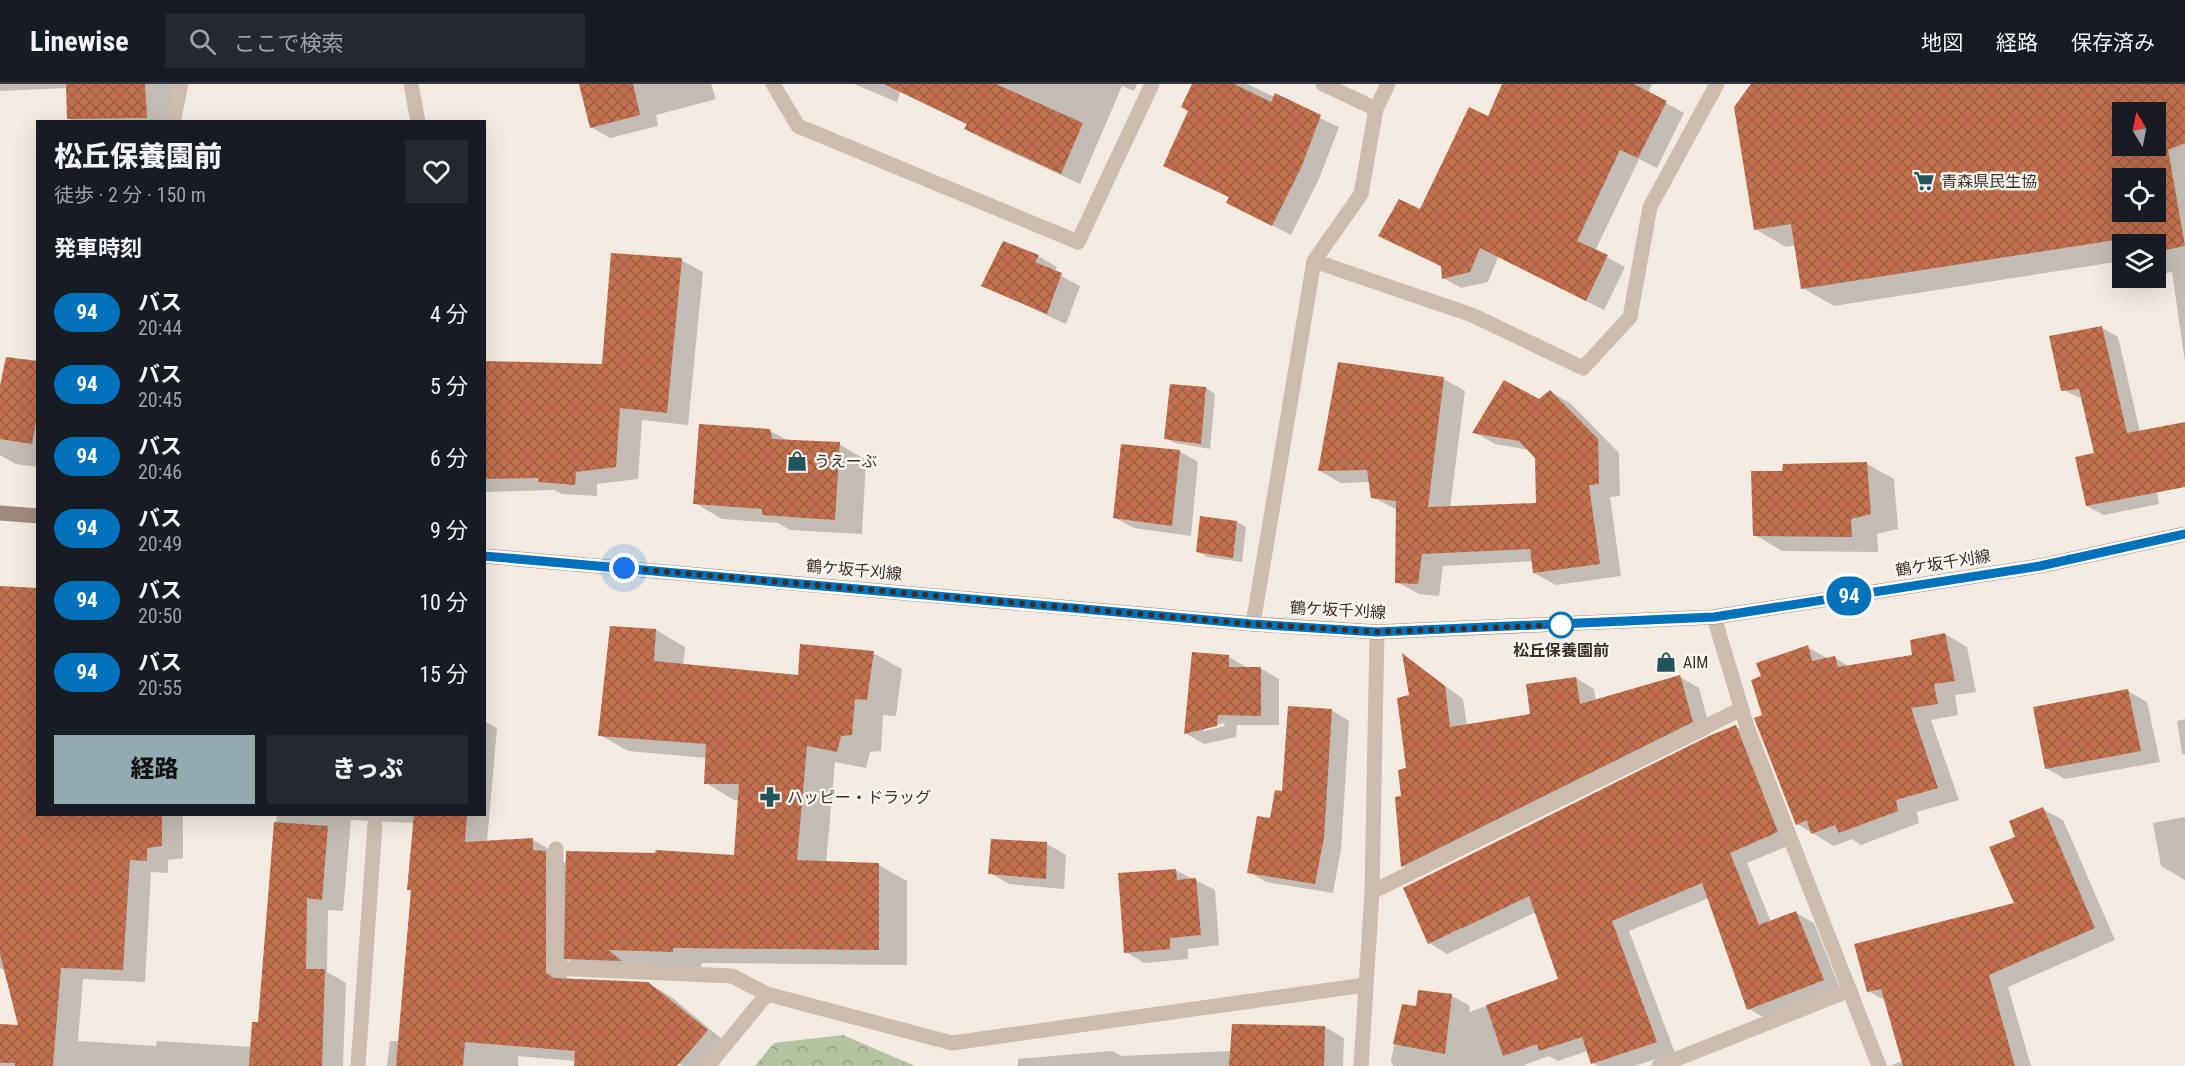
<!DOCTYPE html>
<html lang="ja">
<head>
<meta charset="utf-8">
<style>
  :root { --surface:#171b24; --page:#242831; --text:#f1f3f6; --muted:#9ea1a6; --line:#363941; --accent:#93abb0 }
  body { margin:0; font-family:"Roboto Condensed","Noto Sans JP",sans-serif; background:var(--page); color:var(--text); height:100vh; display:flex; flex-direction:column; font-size:22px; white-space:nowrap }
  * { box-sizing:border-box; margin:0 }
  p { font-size:20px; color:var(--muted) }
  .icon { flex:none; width:33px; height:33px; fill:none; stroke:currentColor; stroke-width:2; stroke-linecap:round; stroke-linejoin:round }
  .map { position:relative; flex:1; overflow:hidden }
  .panel { position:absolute; left:36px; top:36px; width:450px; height:696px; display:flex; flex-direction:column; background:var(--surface); border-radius:0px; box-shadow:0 6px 24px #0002 }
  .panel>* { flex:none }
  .badge { padding:0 12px; border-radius:20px; font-size:21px; line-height:39px }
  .needle { width:39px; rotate:350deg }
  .fabs { position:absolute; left:2112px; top:18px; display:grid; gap:12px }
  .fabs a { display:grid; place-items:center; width:54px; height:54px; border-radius:0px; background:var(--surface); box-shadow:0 6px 24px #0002; font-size:30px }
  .you { position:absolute; width:30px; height:30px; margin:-15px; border:4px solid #fff; border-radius:50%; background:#1a73e8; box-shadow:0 0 0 9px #1a73e833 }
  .map>.badge { position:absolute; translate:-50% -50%; box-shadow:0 0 0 3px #fff }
  h2 { padding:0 18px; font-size:22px; line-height:54px }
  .round { display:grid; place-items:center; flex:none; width:63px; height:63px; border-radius:0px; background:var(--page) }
  .summary { display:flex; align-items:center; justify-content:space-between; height:102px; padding:0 18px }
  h1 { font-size:28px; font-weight:800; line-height:45px }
  .button { display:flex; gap:12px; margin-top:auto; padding:12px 18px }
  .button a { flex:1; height:69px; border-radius:0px; background:var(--accent); color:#111; font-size:24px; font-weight:800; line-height:69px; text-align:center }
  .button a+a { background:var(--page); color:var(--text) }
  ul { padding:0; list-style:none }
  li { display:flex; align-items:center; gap:18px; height:72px; padding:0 18px }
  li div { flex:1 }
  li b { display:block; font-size:22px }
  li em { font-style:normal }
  li .badge { min-width:66px; font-weight:700; text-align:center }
  header { display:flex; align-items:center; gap:36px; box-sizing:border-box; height:84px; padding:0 30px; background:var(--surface); border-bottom:2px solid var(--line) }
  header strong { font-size:28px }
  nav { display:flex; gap:33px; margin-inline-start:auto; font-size:21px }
  .search { width:420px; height:54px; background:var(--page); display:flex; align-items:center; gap:15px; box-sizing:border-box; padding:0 21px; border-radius:0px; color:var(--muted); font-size:22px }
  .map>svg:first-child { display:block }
  .forest { fill:url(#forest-crowns) }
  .shadow { fill:#0003; fill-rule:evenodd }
  .building { fill:url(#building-cross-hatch); fill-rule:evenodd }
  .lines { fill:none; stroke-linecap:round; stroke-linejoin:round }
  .minor { stroke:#cbbcad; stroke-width:15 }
  .secondary { stroke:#9f8b7e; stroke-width:15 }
  .line-casing { stroke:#fff; stroke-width:14 }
  .line { stroke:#0072bc; stroke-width:9 }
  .walk { stroke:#3a302b; stroke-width:6; stroke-dasharray:0 10.8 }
  .stop-dot { fill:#fff; stroke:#0072bc; stroke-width:3 }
  .labels { text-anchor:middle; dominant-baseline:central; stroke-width:5; stroke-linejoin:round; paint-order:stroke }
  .poi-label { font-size:16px; fill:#3a302b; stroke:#faf5ee; text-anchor:start }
  .street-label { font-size:16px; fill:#3a302b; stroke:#faf5ee }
  .stop-label { font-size:16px; font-weight:bold; fill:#3a302b; stroke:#faf5ee }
</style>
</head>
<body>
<header>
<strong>Linewise</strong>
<div class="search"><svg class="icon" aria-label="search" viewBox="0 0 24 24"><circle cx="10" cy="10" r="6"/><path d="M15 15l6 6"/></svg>ここで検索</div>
<nav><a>地図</a><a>経路</a><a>保存済み</a></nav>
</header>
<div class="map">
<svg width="2185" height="982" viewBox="0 0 2185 982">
  <defs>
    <pattern id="forest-crowns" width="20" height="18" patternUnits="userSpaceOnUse" patternTransform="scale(1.5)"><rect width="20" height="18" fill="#b5c2a1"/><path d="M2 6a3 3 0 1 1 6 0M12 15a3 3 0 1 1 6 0" fill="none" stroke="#949e83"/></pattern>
    <pattern id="building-cross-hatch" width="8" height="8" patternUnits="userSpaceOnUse" patternTransform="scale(1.5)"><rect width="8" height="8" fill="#c3714f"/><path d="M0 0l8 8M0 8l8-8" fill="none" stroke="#9f5d42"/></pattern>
  </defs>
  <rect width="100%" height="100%" fill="#f3ebe1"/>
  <!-- forest -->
  <path class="forest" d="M843,951l72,31h-160l19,-23z"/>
  <!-- shadow -->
  <path class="shadow" d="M0,0h174l2,38h-102l-6,-4v-30l-68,3z
    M581,0h130l5,15 -60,16 2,11 -48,12 -19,-11z
    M854,0h283l-3,7 -12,-5 -42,98 -95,-44 -19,-11 2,-4 -68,-33 -3,10z
    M1194,0h53l92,43 -20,52 -28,56 -63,-32 2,-5 -65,-32 25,-56z
    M1504,0h148l-4,9 36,20 -27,55 -18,-9 -44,92 30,16 -21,43 -106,-53 -10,25 -27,6 -18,-10 -1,-11 -62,-31 41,-25 67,-93z
    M1753,0h432v278l-13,-90 -16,3v-31h-34v17l-288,45 -31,-18 -7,-43 -10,2 -31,-18zM2122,28h34v34h-34zM2122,94h34v34h-34z
    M1038,172l19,11 -3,5 26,14 -14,38 -83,-38z
    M681,176l22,12 -15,153 -46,-5 -4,59 -41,5v12l-35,-2 -8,-4 -70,2v-122l119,-5z
    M2102,244l16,9 22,95 45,-9v45l-31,6 5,30 -55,11 -17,-9 9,-52 -13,-55 -20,-9z
    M38,278v105l-22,-3 -16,-9v-61z
    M1444,295l21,12 -15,117 87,-4 -1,-46 -7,-8 -34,-6 -21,-12 65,-31 11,-10 21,13 48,49 1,43 -10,1 11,79 -65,9 -22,-12 -1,-12 -90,5 -4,30 -20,-2 -22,-12 1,-72 -26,-13 -2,-15 -29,1 -21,-12z
    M1171,302l35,2 9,6 -5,55 -35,-6 -9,-5z
    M769,346l21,12 49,2 27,16 -4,74 -72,-4 -12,-7 -56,-4 -27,-16z
    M1179,367l19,11 -7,74 -57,-8 -19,-10z
    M1867,380l27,15 4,50 -21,5 1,18 -96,-1 -27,-16 28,-63z
    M1237,438l9,5 -4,35 -35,-5 -9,-6z
    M0,503l38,227h145v44l-15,2v13l-17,-1 -6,110 -62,-3 -5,62 78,5 1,-5 95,6 7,-23 18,-210h207v-93l13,7 -10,114 45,-3 22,13v5l13,7 168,-7 5,-57h-6l-28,-17 1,-25 -79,-7 -28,-16 56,-105 29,17 -2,19 116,10 74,-23 29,16 -6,47 -13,-1 -2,36 -11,1 -4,16 -31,-6 -9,101 52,2 29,16v84l-205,-2 -1,5 -107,6 -27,-15v21l80,3 23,13 58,48 -19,22h-27l-22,-18 -1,18h-84v-5l-57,-5v10h-131l3,-25h10l12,-150 -4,-2 7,-66 -64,-3 -8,91 -15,-1 -1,62 19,11 -3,83h-343v-40l20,1 -16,-57 -4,-2z
    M1945,550l22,13 9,45 -21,3 3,20 -27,5 28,80 -42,12 2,11 -58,22 -9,-6 -18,7 -37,-22 -34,-108v-39l44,-30 22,12 6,-1 15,9 64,-11z
    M1404,572l59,43 4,27 65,-11 44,-37 18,11 2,12 84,-24 19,11 12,45 -290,143 -18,-10v-68l5,-29 3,-72z
    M1229,573l19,11h12l19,11v46h-42l-1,12 -32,7 -19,-11zM1224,639l1,3 -21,5v-3z
    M2128,607l19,11 13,60 -95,17 -19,-11z
    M1331,626l18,11 -8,128 -8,44 -67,-11 -17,-10 35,-79z
    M2185,635v36l-3,-2 -5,-32z
    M1736,643l18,10 41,106 -48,20 24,59 25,-9 18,10 27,68 -74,28 -18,-10 -40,-111 -80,33 46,122 -41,13h-36l-5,-3 -6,-12 -29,10 -9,-5 -27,10h-129l-2,-6 12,-54 15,2 34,-12 18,10 -1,6 91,-32 -24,-68 -89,42 -18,-11z
    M2042,725l21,11 52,120 -107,47 23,79h-142l14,-5 -17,-60 -18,-10 148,-87 1,-66z
    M2185,733v63l-24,-14 -8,-43z
    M992,756l55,4 19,11 -2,34 -55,-5 -19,-11z
    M1175,786l40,20 4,55 -31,4v10l-44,4 -18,-11z
    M1325,943l19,11 -1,28h-325v-7l94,-8 10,5 110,-5z"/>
  <!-- building -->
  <path class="building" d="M66,0h79l2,34 -80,1z
    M579,0h54l7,31 -50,13z
    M884,0h112l87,39 -22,51 -97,-45 3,-5z
    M1192,0h42l37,18 4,-9 46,22 -20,53 -29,58 -46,-23 3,-6 -66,-31 25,-55 -7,-4z
    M1502,0h132l33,17 -29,57 -18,-8 -43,91 31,14 -22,46 -106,-53 -10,24 -28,7 -1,-13 -63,-30 21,-37 21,10 49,-102 19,9z
    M1751,0h434v59l-17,7 17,96 -29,6v-8h-34v14l-4,1 -3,-19 -314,49 -10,-65 -37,6 -20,-123zM2122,28h34v34h-34zM2122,94h34v34h-34z
    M1003,157l36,14 -4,7 27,11 -15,41 -66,-28z
    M611,169l71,5 -15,155 -47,-5 -4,59 -40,5 -1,13 -37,-3 1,-4 -55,1v-118l118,3z
    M2102,242l25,107 58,-11v65l-99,19 -11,-49 19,-4 -15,-64 -18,2 -12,-55z
    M6,273l32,4v52l-6,31 -32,-5v-53z
    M1338,278l106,15 -16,130 108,-4 -1,-45 -16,-17 -47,-8 32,-53 35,19 11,-9 48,49 1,45 -10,1 11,79 -67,9 -3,-24 -108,5 -4,30 -23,-1 1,-82 -25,-3 -4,-28 -49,1z
    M1170,300l36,3 -5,57 -37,-5z
    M699,340l71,5 2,10 68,3 -5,78 -73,-5v-6l-69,-5z
    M1121,360l59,6 -8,76 -59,-8z
    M1867,378l4,52 -20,5 1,18 -99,-1 -2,-65h31l1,-7z
    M1200,432l37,5 -4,37 -37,-6z
    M0,502l38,2v226h124v32l-15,2v13l-17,-1 -7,110 -62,-2 -8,98h-38v-3h-15v-39l18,1 -18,-71z
    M610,542l46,3 -2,32 144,14 2,-31 74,7 -7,49 -12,-1 -3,36 -11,1 -4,16 -30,-6 -10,114 82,3v87l-206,-2v4l-65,-2 14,11 -58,-2 2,-108 89,2 1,-3 78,5 5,-71h-35l2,-40 -108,-8z
    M1945,549l10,48 -21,3 4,20 -27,4 27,80 -42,12 2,11 -59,22 -4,-8 -24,9 -4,-14 -11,5 -42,-107 8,-3 -11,-35 10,-4 -5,-13 52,-18 4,16 23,-5 3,11 74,-12 -2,-15z
    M1192,568l37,3v12h32v49l-43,-1 -1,11 -33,8z
    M1402,569l43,33 5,41 80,-13 -4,-30 50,-7 4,27 100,-29 13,47 -292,145 -6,-70 6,-1 -3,-26 8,-2 -9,-70 12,-3z
    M2128,605l13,62 -96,18 -12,-62z
    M1288,622l44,3 -8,129 -9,46 -68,-11 10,-57 13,2 5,-28 7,1z
    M1736,641l42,107 -48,21 29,72 37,-14 28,69 -77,30 -45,-127 -90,38 45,121 -66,22 -9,-27 -43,14 -2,-7 -34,12 -17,-51 72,-26 -29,-83 -68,33 -1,-3 -1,3 -31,15 -25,-56 306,-152z
    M2043,723l52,121 -106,47 26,91h-112l-22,-77 -14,3 -13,-48 160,-41 -25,-56 26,-10 -6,-16z
    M414,730h53l-2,28 68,-4v12l13,1v122l8,5 94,4 60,48 -31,36h-103l1,-15 -110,-9 -2,24h-67l15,-176h-4z
    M274,738l54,4 -6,74 -15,-2 -1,71h19l-3,97h-73l3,-44h6z
    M991,755l56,3 -1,37 -58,-5z
    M1176,785l1,11 19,-2 5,57 -31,3v11l-46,4 -6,-80z
    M1418,906l34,4 -7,60 -52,-10 9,-40 14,2z
    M1232,940l93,2 -1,40h-95z"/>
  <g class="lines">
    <!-- minor -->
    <path class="minor" d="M411,0l7,38
      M773,0l25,42 280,116 74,-158
      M1323,0l53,25
      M173,38l8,-38
      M1314,177l158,54 111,53 47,-51 20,-110 67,-123
      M1714,533l33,110 132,339
      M1253,540l61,-363 47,-67 15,-85 12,-25
      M556,765l-2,119 178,8 35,18 185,49 413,-58
      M1372,808l369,-183
      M358,982l17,-242
      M708,982l59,-72
      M1361,982l11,-174 5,-260
      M1659,982l191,-76"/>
    <!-- secondary -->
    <path class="secondary" d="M0,429l38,3
      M484,472l769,68 124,8 337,-15 326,-51 145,-32"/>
  </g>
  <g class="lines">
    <!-- line casing -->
    <g class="line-casing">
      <path id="line" d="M484,472l768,68 125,8 337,-15 326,-51 145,-32"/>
    </g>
    <!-- line -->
    <use href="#line" class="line"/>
    <!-- walk -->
    <path class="walk" d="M624,484l628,56 125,8 184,-7"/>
  </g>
  <!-- icons -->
  <defs>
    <g id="supermarket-bare" transform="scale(1.62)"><path d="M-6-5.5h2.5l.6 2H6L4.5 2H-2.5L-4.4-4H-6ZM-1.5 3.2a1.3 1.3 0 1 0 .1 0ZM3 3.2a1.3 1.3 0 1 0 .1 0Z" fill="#21545b" stroke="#faf5ee" stroke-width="2.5" paint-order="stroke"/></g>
    <g id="shop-bare" transform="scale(1.62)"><path d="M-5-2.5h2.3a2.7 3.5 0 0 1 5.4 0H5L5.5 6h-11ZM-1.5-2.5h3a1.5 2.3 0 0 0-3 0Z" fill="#21545b" stroke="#faf5ee" stroke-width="2.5" paint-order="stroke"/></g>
    <g id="pharmacy-bare" transform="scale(1.62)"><path d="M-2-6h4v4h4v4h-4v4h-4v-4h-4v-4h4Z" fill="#21545b" stroke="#faf5ee" stroke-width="2.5" paint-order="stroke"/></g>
  </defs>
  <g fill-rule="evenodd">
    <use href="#supermarket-bare" x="1924" y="97"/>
    <use href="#shop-bare" x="797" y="377"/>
    <use href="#shop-bare" x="1666" y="578"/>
    <use href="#pharmacy-bare" x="770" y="713"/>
  </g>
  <!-- markers -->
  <circle class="stop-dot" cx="1561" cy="541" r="12"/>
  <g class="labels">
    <!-- poi labels -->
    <g class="poi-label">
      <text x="1941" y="97">青森県民生協</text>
      <text x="814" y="377">うえーぶ</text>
      <text x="1683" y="578">AIM</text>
      <text x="787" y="713">ハッピー・ドラッグ</text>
    </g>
    <!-- street labels -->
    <g class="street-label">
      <text transform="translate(1943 479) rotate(-9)">鶴ケ坂千刈線</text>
      <text transform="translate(854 486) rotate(5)">鶴ケ坂千刈線</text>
      <text transform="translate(1338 526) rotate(3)">鶴ケ坂千刈線</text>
    </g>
    <!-- stop labels -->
    <g class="stop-label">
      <text x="1561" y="566">松丘保養園前</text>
    </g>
  </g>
</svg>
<div class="fabs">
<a><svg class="needle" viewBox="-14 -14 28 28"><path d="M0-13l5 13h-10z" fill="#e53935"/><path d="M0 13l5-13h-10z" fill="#9ea1a6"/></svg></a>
<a><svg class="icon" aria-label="locate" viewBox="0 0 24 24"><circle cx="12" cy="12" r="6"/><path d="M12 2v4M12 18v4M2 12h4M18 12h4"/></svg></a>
<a><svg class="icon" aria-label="layers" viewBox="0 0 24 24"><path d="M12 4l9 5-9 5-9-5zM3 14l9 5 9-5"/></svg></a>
</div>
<div class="you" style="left:624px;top:484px"></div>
<b class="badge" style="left:1849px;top:512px;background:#0072bc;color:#fff">94</b>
<section class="panel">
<div class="summary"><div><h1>松丘保養園前</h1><p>徒歩 · 2 分 · 150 m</p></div><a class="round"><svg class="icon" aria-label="heart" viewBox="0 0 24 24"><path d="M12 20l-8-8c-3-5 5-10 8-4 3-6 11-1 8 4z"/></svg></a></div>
<h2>発車時刻</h2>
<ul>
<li><span class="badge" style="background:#0072bc;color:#fff">94</span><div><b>バス</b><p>20:44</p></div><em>4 分</em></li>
<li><span class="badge" style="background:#0072bc;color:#fff">94</span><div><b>バス</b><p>20:45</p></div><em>5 分</em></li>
<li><span class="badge" style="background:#0072bc;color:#fff">94</span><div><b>バス</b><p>20:46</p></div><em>6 分</em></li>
<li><span class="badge" style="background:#0072bc;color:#fff">94</span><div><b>バス</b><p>20:49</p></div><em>9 分</em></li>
<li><span class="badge" style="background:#0072bc;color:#fff">94</span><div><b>バス</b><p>20:50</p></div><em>10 分</em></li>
<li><span class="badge" style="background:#0072bc;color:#fff">94</span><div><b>バス</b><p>20:55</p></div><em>15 分</em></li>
</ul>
<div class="button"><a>経路</a><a>きっぷ</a></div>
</section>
</div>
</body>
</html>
